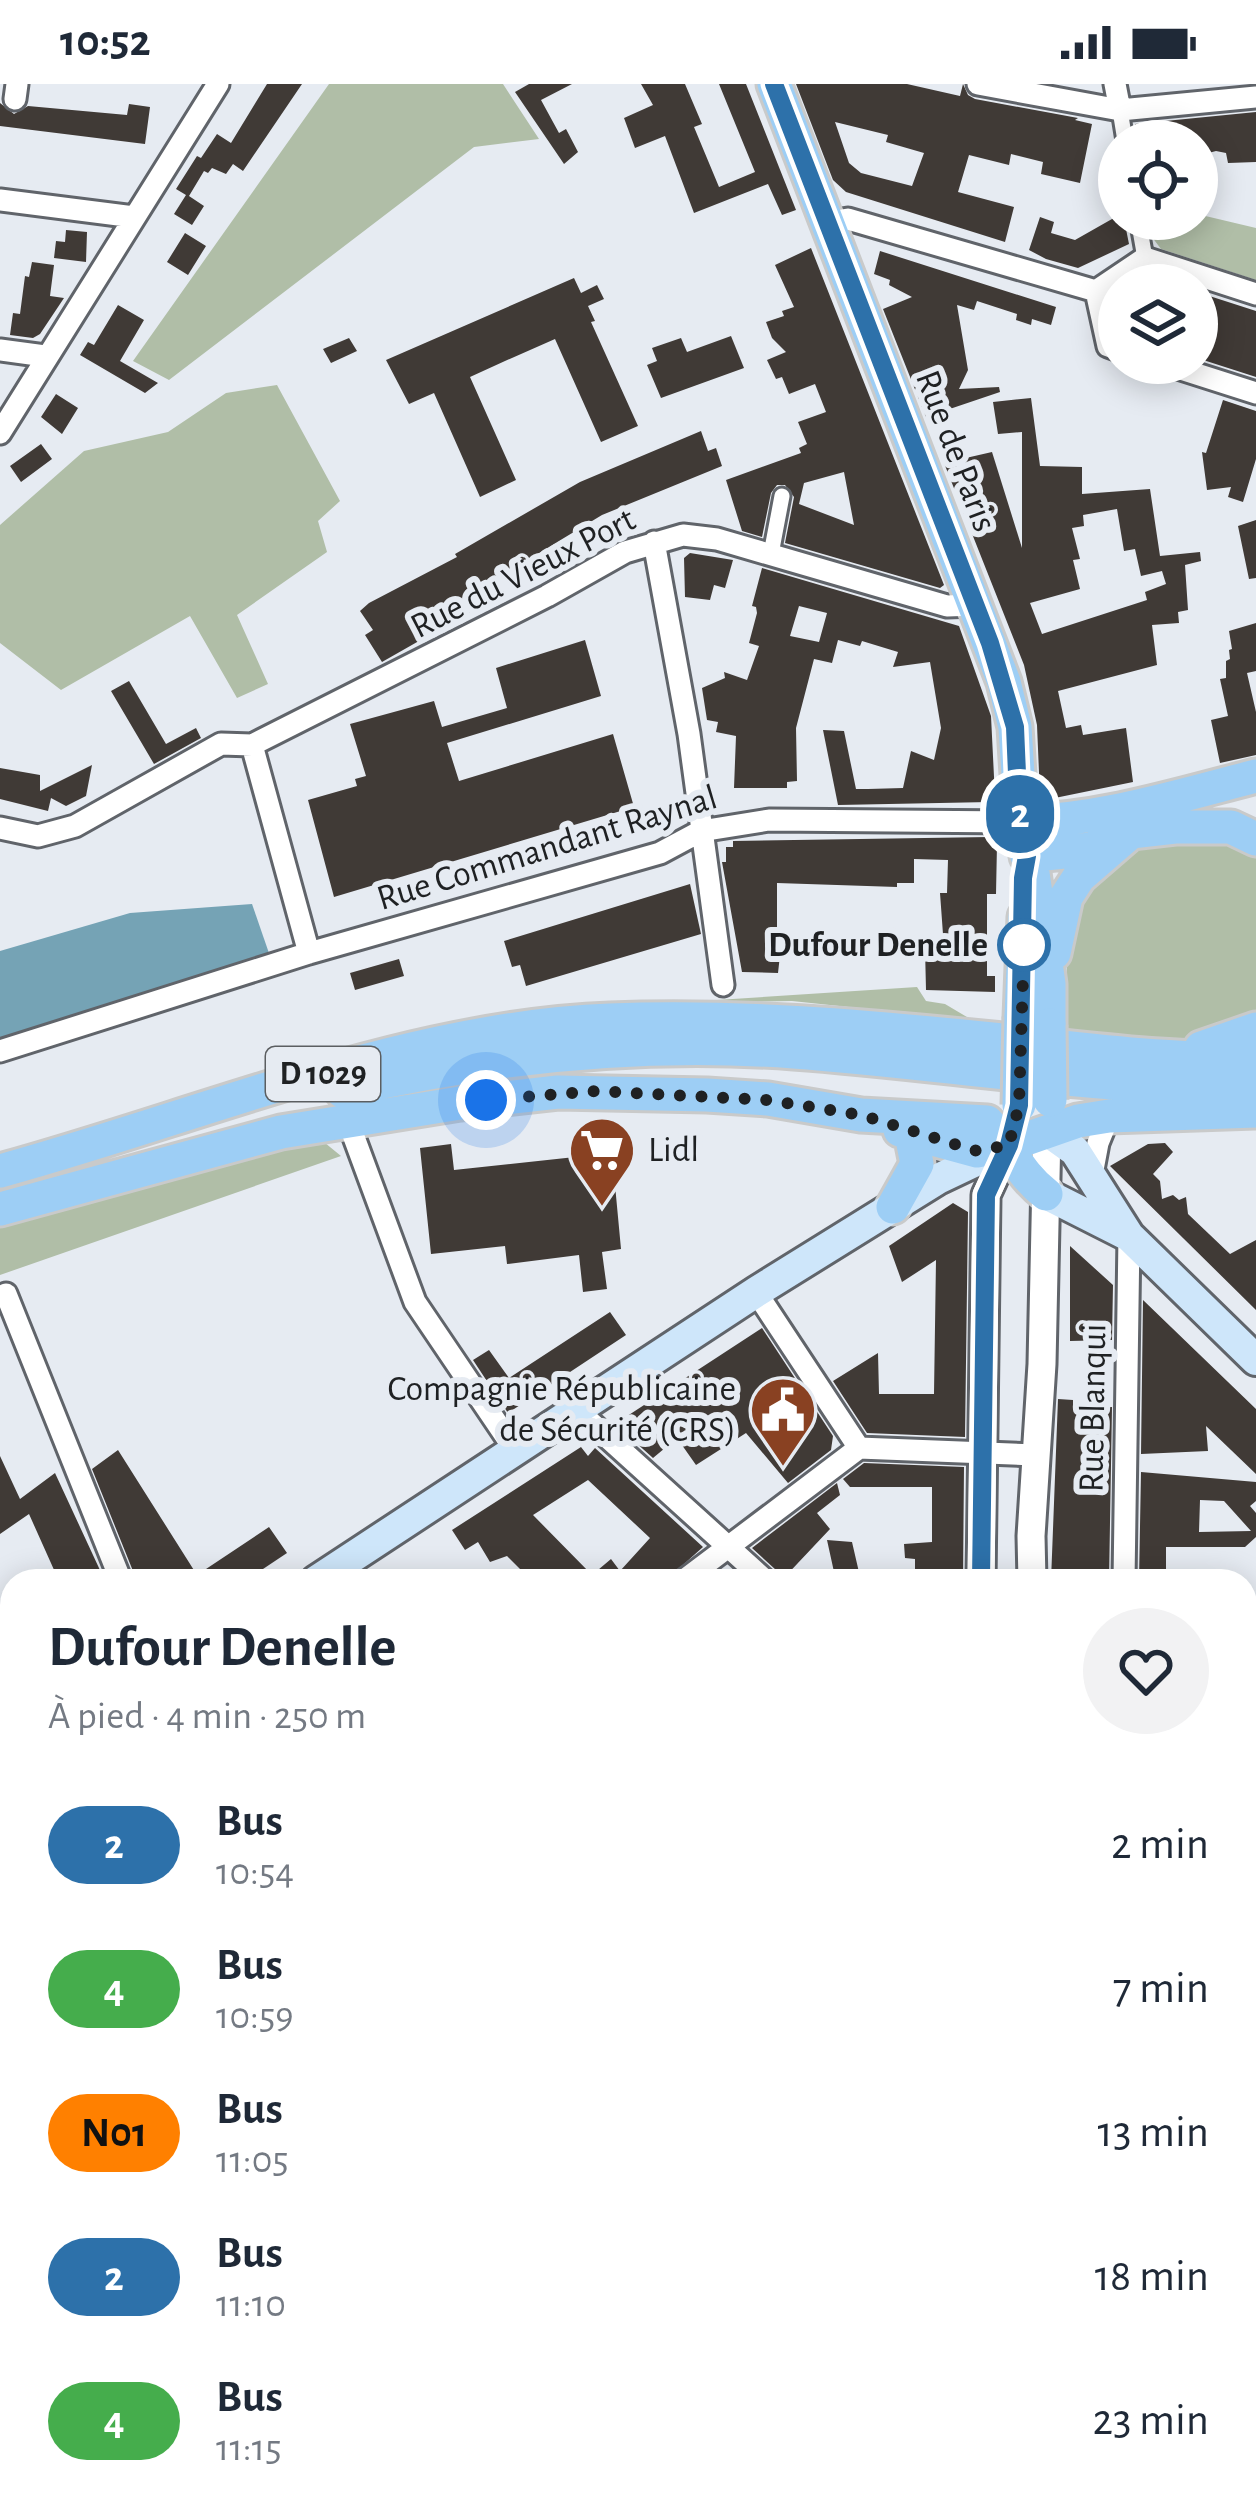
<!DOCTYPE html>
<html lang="fr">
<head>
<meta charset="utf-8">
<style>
  :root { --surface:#fff; --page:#f2f2f3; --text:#1f2937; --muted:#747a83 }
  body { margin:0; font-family:"Alegreya Sans",sans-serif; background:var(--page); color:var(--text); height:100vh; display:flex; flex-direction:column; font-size:45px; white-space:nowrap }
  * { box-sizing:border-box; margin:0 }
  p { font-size:39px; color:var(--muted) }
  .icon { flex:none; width:66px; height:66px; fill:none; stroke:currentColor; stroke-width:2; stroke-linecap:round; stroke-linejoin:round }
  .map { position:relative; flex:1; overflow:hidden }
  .panel { position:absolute; left:0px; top:1485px; width:1257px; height:951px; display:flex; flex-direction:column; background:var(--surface); border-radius:36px 36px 0 0; box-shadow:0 6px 30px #0003 }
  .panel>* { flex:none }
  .badge { padding:0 24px; border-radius:39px; font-size:42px; line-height:78px }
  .buttons { position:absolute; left:1098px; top:36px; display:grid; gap:24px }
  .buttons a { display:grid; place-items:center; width:120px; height:120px; border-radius:50%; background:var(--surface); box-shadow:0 6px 30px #0003; font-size:60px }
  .you { position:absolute; width:60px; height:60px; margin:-30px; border:9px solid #fff; border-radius:50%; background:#1a73e8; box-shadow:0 0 0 18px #1a73e833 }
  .map>.badge { position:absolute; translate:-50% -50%; box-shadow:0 0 0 6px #fff }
  .round { display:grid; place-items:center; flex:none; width:126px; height:126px; border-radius:63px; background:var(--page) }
  .overview { display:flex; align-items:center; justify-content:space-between; height:204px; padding:0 48px }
  h1 { font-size:57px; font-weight:600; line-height:90px }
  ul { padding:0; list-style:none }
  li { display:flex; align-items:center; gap:36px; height:144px; padding:0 48px }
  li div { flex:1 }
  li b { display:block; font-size:45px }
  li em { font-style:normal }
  li .badge { min-width:132px; font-weight:700; text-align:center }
  .status { display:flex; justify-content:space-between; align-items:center; height:84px; padding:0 60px; background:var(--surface); direction:ltr }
  .status svg { height:33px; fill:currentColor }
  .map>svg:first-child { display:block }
  .green { fill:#b0bea7 }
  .water { fill:#75a3b5 }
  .building { fill:#403a36; fill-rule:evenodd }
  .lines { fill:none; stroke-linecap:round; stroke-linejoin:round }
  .pedestrian-casing { stroke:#60646a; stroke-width:21 }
  .minor-casing { stroke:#60646a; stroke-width:27 }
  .tertiary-casing { stroke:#60646a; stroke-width:33 }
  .secondary-casing { stroke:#60646a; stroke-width:36 }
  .primary-casing { stroke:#c9caca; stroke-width:39 }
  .pedestrian { stroke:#fff; stroke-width:15 }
  .minor { stroke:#fff; stroke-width:21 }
  .tertiary { stroke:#fff; stroke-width:27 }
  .secondary { stroke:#cee6fa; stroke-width:30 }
  .primary { stroke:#9dcef5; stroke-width:33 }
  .primary-bridge-casing { stroke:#c9caca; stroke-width:39; stroke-linecap:butt }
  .primary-bridge { stroke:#9dcef5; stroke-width:33 }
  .line-casing { stroke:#fff; stroke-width:27 }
  .line { stroke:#2d71aa; stroke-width:18 }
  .walk { stroke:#1f2123; stroke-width:12; stroke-dasharray:0 21.6 }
  .stop-dot { fill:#fff; stroke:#2d71aa; stroke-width:6 }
  .labels { text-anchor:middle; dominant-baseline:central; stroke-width:12; stroke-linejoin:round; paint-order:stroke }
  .shield { fill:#e6ebf2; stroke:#5b5e61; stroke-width:3 }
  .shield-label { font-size:33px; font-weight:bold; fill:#1f2123 }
  .street-label { font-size:36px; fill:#1f2123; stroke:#e6ebf2 }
  .stop-label { font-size:36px; font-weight:bold; fill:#1f2123; stroke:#e6ebf2; text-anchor:end }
  .poi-label { font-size:36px; fill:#1f2123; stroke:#e6ebf2; text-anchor:start }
</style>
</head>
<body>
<div class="status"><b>10:52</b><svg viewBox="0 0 49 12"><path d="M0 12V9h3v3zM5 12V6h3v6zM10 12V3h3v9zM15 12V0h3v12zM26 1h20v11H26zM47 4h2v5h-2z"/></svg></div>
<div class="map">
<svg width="1256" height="2434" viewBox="0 0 1256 2434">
  <rect width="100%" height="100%" fill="#e6ebf2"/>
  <!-- green -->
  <path class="green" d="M329,0h174l36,55 -65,8 -305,233 -36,-19z
    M1197,130l59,14v52l-95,-31 -9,-12 -1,-18h46z
    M277,301l63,116 -22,20 9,31 -90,63 31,69 -31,14 -47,-82 -129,74 -61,-47v-118l84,-74 84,-19 58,-39z
    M1210,752l46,21v159l-50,22 -22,3 -118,-8 1,-95 8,-30 24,-37 50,-31z
    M917,903l9,14 19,3 27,16 -180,-19 -122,2z
    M319,1054l22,18 -341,119v-49l108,-35z
    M1256,2209v147l-11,18v-164z"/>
  <!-- water -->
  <path class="water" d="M252,820l19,55 -271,81v-89l130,-38z"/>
  <!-- building -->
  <path class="building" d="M267,0h35l-59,87 -10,-7 -7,10 -14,-6 -4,5 -4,-2 -15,25 15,10 -12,19 -18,-11 12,-19 -10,-6 21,-33 4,2 16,-24 14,9z
    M529,0h43l-31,16 18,33 7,-4 12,23 -14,12 -49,-72z
    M641,0h44l17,40 -8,3 25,60 36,-15 -36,-88h27l50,126 -14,5 -14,-31 -74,29 -29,-77 -30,12 -11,-30 29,-13z
    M796,0h111l53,12 3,-12 5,11 7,4 103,19 -3,2 17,4 -12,59 -39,-9 2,-12 -32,-8 -2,11 -40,-10 -11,37 56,15 -9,35 -159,-50 -13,-12zM835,38l53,13 -2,7 38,11 -12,33 -51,-13 -12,-10z
    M0,19l14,11 14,-8 99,9 2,-11 21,3 -5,37 -145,-18z
    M1256,28v50l-28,1 -2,-10 -10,-2 -19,5v-15h-60l-2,-17z
    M1040,133l14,5 -3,11 24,7 37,-21h12l5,25 -51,24 -32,-9 -17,-9z
    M66,146l21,2 -1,30 -32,-4 2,-17 9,1z
    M185,149l21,13 -18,29 -21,-13z
    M811,164l133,337 -4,3 -155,-45 9,-46 -9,-12h-8l-6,8 -9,44 -20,-6 -16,-51 75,-27 -2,-5 8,-4 -9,-22 28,-10 -11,-28 -26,10 -7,-17 -6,2 -9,-19 19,-8 -14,-14 -6,-16 18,-6 -2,-5 12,-4 -19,-42zM844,388l10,53 -55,-21 5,-21z
    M880,167l176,56 -5,18 -19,-6 -1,6 -15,-5 1,-6 -40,-13 -3,9 -17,-5 11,65 -9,19 40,-2 1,5 -74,25 -43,-108 29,-12 -23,-12 1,-5 -16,-6z
    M32,178l22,3 -4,31 14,2 -24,36 -7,4 -23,-3 3,-22 7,1 5,-38 4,1z
    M574,194l7,15 16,-8 7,14 -16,7 7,15 -4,1 47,104 -37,16 -46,-103 -50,22 -35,16 46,103 -36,17 -46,-104 -25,11 -23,-44z
    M1197,208l59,19v66l-59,-19z
    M118,221l26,15 -24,41 38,22 -13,10 -65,-38 8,-13 6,3z
    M731,252l13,32 -83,30 -14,-33 10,-4 -5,-13 29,-10 6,14z
    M349,254l8,13 -26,12 -8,-14z
    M56,310l22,14 -16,26 -21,-17z
    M1031,314l9,68 42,1v27l68,-5 10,67 40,-4 1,9 -16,4 3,45 -10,2 1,11 -27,2 5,40 -99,26 8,37 15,-3 2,10 43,-7 7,54 -88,18 -5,-4 -3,-71 -13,-60 -80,-202 48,-11 30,96v-116l-24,2 -5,-32zM1117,425l7,42 11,-2 6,27 21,-5 4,13 -21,8 2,8 -105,34 -12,-31 50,-14 -7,-29 7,-1 -8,-31 12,-2 -1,-11z
    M1223,316l33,11v48l-13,43 -15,-5 3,-10 -24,3 -5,-38 4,1z
    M701,347l7,20 8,-3 6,18 -120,49 -106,64 9,13 -123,70 -17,-27 8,-5 -13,-19 9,-8 88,-46 -2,-3 125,-72z
    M41,360l11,15 -31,23 -11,-16z
    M1256,436v58l-7,1 -11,-53z
    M690,469l43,7 -8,28 -11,-3 -4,15 -25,-3 -1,-39z
    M762,484l197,58 32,90 4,81 -5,5 -152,3 -15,-75 21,1 12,58h12l35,-1 8,-37 23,9 7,-32 -11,-66 -37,5 5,-15 -36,-11 -2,5 -22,-6 -6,23 -18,-4 -18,69 1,53 -10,1v6h-53l2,-52 -20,-4 2,-10 -11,-2 -5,-32 23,-10 -1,-6 23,8 12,-34 -10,-3 8,-30 -1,-6 -4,-1zM799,522l28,7 -8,29 -29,-6z
    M1256,539v48l-9,2 9,39v43l-36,8 -9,-43 17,-4 -8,-37 6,-1v-17l4,-2 -1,-9 3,-1 -3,-18z
    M585,556l16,56 -154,47 12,38 154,-47 21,73 -300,90 -26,-97 49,-14 -2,-7 11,-3 -16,-52 84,-23 8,26 65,-19 -11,-40z
    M129,597l37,63 30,-16 5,10 -47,26 -43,-73z
    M92,681l-6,31 -20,10 -15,-8 -3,13 -48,-12v-31l40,7v16z
    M990,753l7,7 -1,50h-9v82h8v16l-69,-2 -1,-42h19l-4,-55h7l1,-33 -34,-1v24h-17v4l-120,-4v54h5l-4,36 -36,-1 -20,-110h4v-15h7v-6z
    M690,800l11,50 -175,52 -6,-21 -8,2 -8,-26z
    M399,875l5,17 -49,14 -5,-17z
    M1165,1059l8,9 -20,22 7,7 2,18 11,-4 6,5 7,-3 2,17 42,40 26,-14v70l-146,-144 38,-22z
    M451,1060l3,26 158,-17 9,96 -19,3 5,37 -24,3 -4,-37 -72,9 -2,-18 -74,8 -11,-106z
    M953,1119l15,9 -3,225 -98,-4 -34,-52 45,-28 1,41h55l2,-134 -34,22 -13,-36z
    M1070,1162l43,39 -1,55 -42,1z
    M1143,1216l113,109v65l-50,-48 2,25 -67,3z
    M610,1228l16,23 -118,78 -35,-53 16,-10 20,28z
    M762,1244l71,108 -2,14 -43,33 -42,-50 -50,32 -19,-27 -24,20 -38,-34z
    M1058,1315l15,1v9l39,-2 -3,174h-58z
    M581,1363l7,9 7,-8 108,99 -38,34h-133l-25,-25 -17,6 -12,-20 -13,8 -13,-20zM588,1396l62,58 -30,33 -9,-12 -19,16 -59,-60z
    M118,1366l79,125 72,-48 18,26 -42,28h-92l-5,-10 -13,5 -43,-107z
    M0,1372l20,43 35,-26 50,108h-46l-30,-67 -29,20z
    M864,1379l100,4 -1,114h-48v-22l-10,-1 -1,-14 28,-2v-55h-82l-7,-8z
    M1141,1388l115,10v19l-6,5 6,7v24l-11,10h-79v34h-27zM1200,1416l24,1 27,30 -52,1z
    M837,1399l3,12 -23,18 13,16 -49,52 -5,-11 -24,-22z
    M827,1456l25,2 9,39h-25z"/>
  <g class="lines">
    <!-- pedestrian casing -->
    <g class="pedestrian-casing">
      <path id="pedestrian" d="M1120,26l5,31
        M1138,135l7,39
        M771,470l11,-58"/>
    </g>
    <!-- minor casing -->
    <g class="minor-casing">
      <path id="minor" d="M978,0l142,26 136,-13
        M1115,0l5,26
        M15,15l2,-15
        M0,116l134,17
        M824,139l24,-4 248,72 49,-33 111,36
        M1096,207l12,55 11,4
        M0,266l45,6
        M1162,279l94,30
        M0,349l218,-349
        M654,458l35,192 34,251
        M252,661l57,208
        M0,744l38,8 37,-10 146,-82 31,1 295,-149 78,-44 58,-17 34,4 230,67 28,-1
        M0,967l309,-98 351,-100 41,-22 68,-11 252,2
        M348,1037l67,181 100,148
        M1092,1091l6,-32 11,-27
        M756,1208l103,156
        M6,1210l115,287
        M577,1326l189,171
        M683,1497l176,-133 176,7
        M1124,1497l5,-345
        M1245,1685l11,-9
        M1245,1849l11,-1
        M0,1970l12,3
        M1245,2057h11
        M0,2104l12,-14
        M1245,2132l11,-1
        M0,2312l12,56
        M0,2394l12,-4
        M502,2424l4,10
        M762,2424l42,10
        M1205,2424l22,10
        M117,2434l1,-10"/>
    </g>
    <!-- tertiary casing -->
    <g class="tertiary-casing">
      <path id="tertiary" d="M981,1497l5,-386 23,-50
        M1032,1497l-1,-45 11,-172 5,-233
        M961,2434l2,-10"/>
    </g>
    <!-- secondary casing -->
    <g class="secondary-casing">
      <path id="secondary" d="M1047,1047l28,20 54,85 127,124
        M1046,1110l83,42
        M316,1497l440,-289 182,-113 63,-30
        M0,1695l12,-5"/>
    </g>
    <!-- primary casing -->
    <g class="primary-casing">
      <path id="primary" d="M774,0l230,598 11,45 6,95 12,51 16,111v41
        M1021,738c81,-2 157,-26 235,-46
        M1027,772l64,-7 22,-9
        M1054,869l12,-56 13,-20 52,-45 44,-5h56l25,12
        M1021,933l4,-100
        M1201,964l55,-19
        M342,1007c147,-34 301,-50 452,-39 112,8 223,25 335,32 42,3 85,7 127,3
        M900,1046l77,21 32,-6 69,-24 31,-5 147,-5
        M0,1087c194,-53 409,-144 610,-151 127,-5 255,6 382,19 87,9 176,23 264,18
        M893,1123l24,-43 -6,-30
        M0,1125l281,-77 179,-29 98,-11 149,3 61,4 93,16 126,7c23,24 32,52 59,72"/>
    </g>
    <!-- pedestrian -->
    <use href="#pedestrian" class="pedestrian"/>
    <!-- minor -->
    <use href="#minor" class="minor"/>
    <!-- tertiary -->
    <use href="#tertiary" class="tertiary"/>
    <!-- secondary -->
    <use href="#secondary" class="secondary"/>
    <!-- primary -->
    <use href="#primary" class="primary"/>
    <!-- primary-bridge casing -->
    <g class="primary-bridge-casing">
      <path id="primary-bridge" d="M1049,941l1,75
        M1019,1021l2,-88"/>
    </g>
    <!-- primary-bridge -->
    <use href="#primary-bridge" class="primary-bridge"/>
  </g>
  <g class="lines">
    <!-- line casing -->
    <g class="line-casing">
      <path id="line" d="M774,0l216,559 25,84 3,70 9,59 -4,22 -4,227 -10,40 -23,50 -5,386"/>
    </g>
    <!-- line -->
    <use href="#line" class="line"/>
    <!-- walk -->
    <path class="walk" d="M486,1016l110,-9 172,9 93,15 116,36 32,-6 10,-40 5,-160"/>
  </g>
  <!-- icons -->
  <defs>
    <g id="supermarket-pin" transform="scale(3.45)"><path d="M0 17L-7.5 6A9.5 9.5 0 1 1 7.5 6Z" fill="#894122" stroke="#e6ebf2"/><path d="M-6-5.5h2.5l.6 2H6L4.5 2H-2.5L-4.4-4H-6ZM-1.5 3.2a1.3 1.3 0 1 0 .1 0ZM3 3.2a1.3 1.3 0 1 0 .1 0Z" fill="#fff"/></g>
    <g id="civic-pin" transform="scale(3.45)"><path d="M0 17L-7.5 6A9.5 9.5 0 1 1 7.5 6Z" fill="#894122" stroke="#e6ebf2"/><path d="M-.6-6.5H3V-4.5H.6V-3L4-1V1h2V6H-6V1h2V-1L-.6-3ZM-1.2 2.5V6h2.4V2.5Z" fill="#fff"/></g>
  </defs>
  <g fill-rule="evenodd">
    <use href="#supermarket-pin" x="602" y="1066"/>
    <use href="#civic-pin" x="783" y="1326"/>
  </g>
  <!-- markers -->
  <circle class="stop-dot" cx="1024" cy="861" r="24"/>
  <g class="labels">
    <!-- shield labels -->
    <rect class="shield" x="266" y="963" width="114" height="54" rx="9"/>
    <g class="shield-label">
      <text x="323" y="990">D 1029</text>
    </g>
    <!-- street labels -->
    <g class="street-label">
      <text transform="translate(956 367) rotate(69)">Rue de Paris</text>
      <text transform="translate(523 489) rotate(-27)">Rue du Vieux Port</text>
      <text transform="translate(547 764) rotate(-17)">Rue Commandant Raynal</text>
      <text transform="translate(1093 1324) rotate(-89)">Rue Blanqui</text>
    </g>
    <!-- stop labels -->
    <g class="stop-label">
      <text x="988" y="861">Dufour Denelle</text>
    </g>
    <!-- poi labels -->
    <g class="poi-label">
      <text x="648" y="1066">Lidl</text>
      <text x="736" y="1305" text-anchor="end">Compagnie Républicaine<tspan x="736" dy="41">de Sécurité (CRS)</tspan></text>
    </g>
  </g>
</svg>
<div class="buttons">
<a><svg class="icon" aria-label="locate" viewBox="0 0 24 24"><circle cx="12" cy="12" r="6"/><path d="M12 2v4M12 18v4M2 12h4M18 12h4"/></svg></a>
<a><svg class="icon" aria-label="layers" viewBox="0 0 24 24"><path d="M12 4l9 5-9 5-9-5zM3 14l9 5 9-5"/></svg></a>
</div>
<div class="you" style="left:486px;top:1016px"></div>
<b class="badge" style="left:1020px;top:730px;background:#2d71aa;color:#fff">2</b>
<section class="panel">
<div class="overview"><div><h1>Dufour Denelle</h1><p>À pied · 4 min · 250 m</p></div><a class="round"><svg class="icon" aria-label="heart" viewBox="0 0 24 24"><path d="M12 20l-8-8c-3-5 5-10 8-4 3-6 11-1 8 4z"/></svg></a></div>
<ul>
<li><span class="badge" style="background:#2d71aa;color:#fff">2</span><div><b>Bus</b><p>10:54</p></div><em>2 min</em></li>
<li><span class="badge" style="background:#45ad4c;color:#fff">4</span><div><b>Bus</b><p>10:59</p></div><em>7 min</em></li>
<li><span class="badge" style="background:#ff8000;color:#111">N01</span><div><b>Bus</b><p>11:05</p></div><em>13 min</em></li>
<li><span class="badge" style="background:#2d71aa;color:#fff">2</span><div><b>Bus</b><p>11:10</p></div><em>18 min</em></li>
<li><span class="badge" style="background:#45ad4c;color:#fff">4</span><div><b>Bus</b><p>11:15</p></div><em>23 min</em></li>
</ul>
</section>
</div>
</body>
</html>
